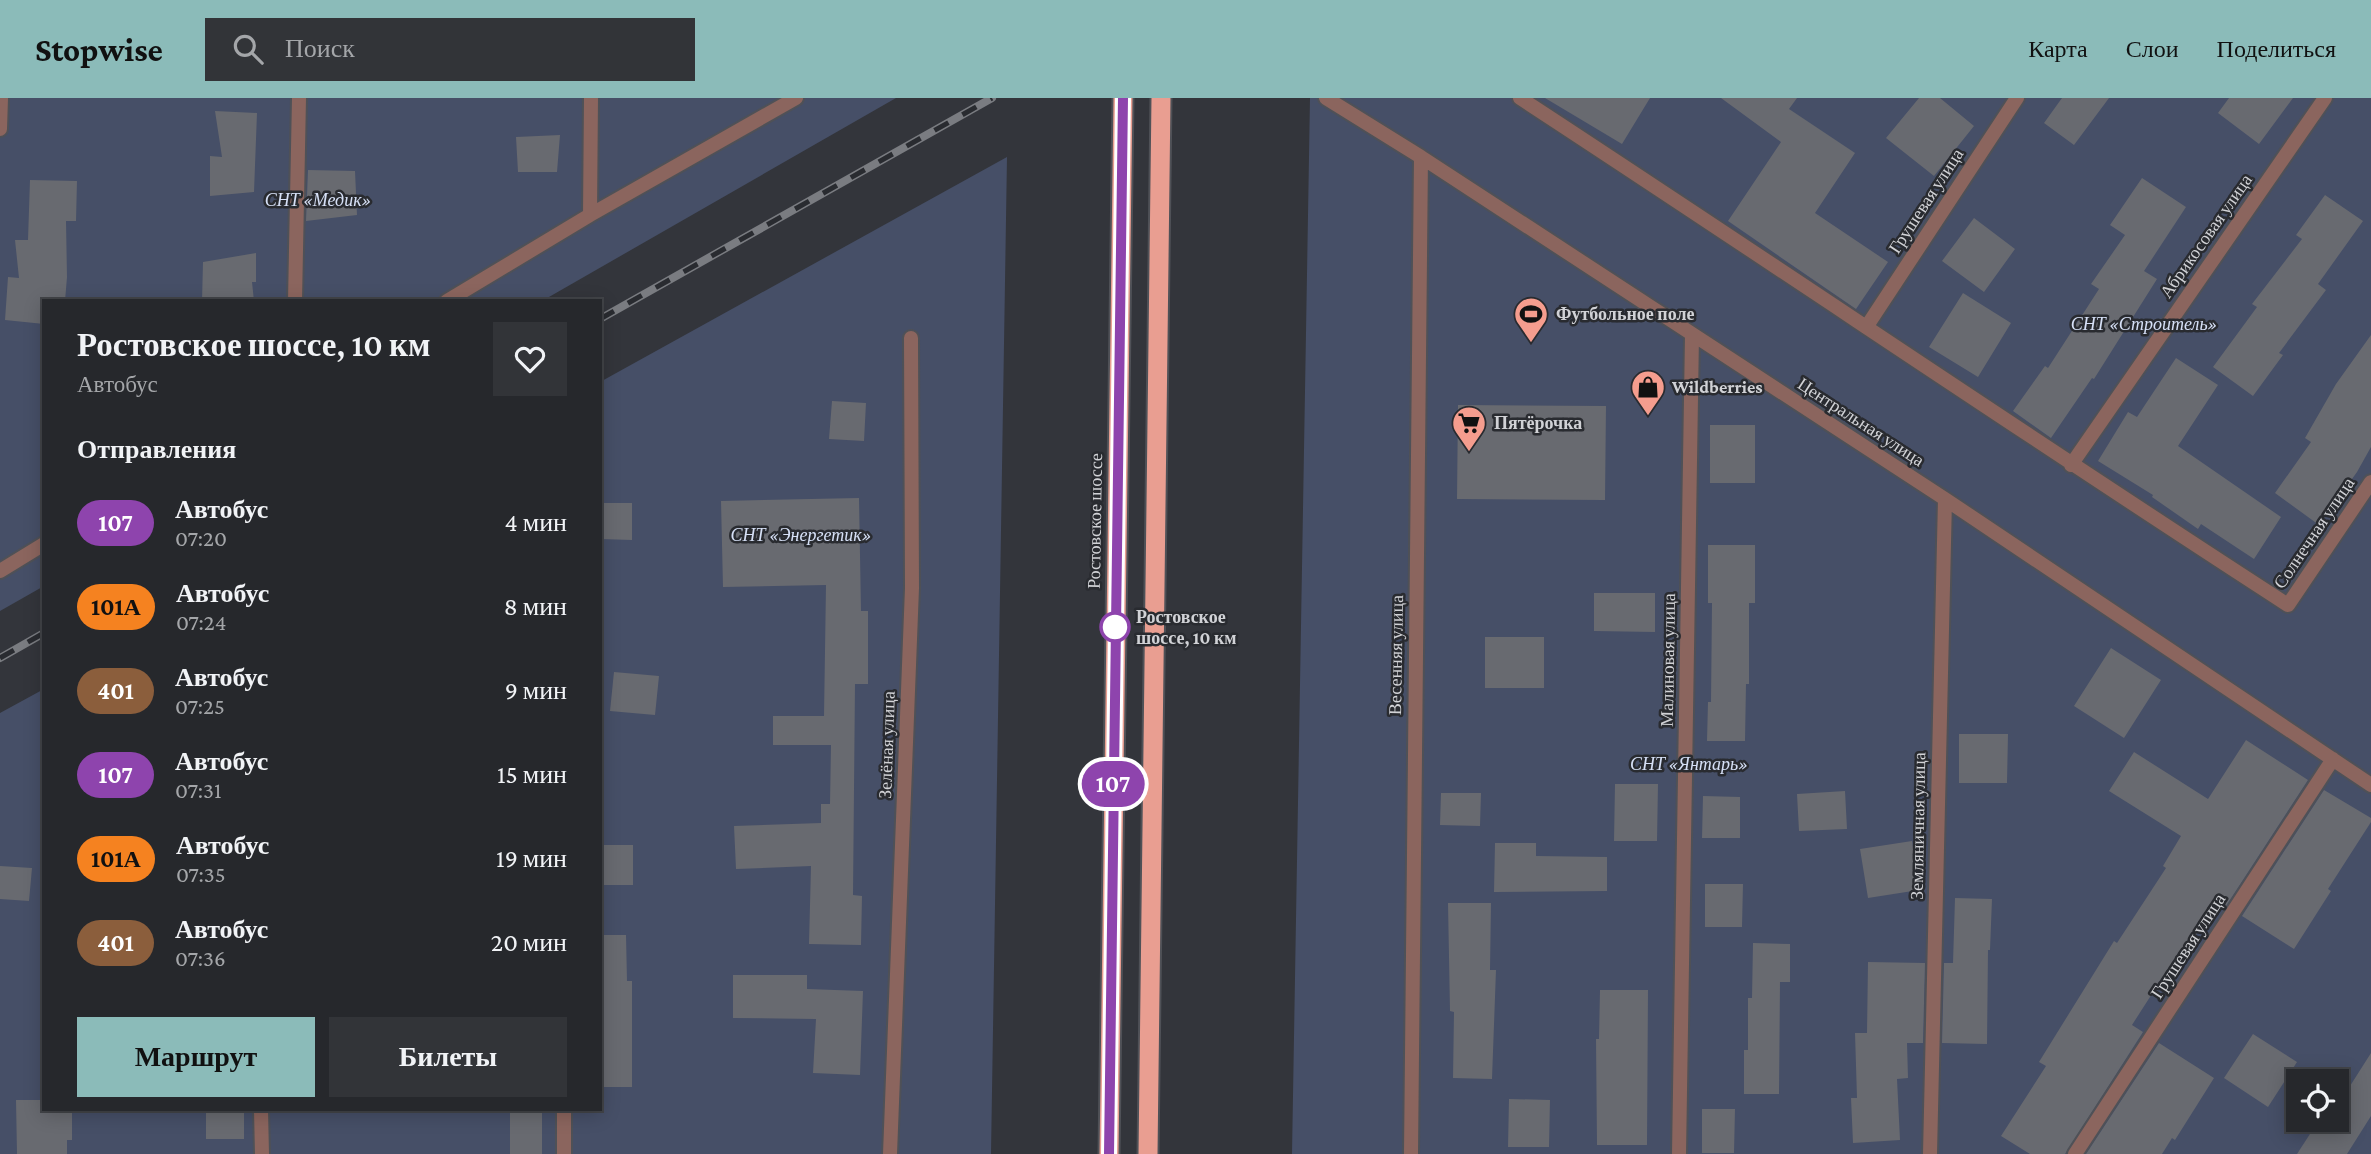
<!DOCTYPE html>
<html lang="ru">
<head>
<meta charset="utf-8">
<style>
  :root { --surface:#26282c; --page:#323438; --text:#f1f3f6; --muted:#a4a6a9; --line:#424448; --accent:#8bbbb9 }
  body { margin:0; font-family:"Crimson Pro",serif; background:var(--page); color:var(--text); height:100vh; display:flex; flex-direction:column; font-size:26px; white-space:nowrap }
  * { box-sizing:border-box; margin:0 }
  p { font-size:23px; color:var(--muted) }
  .icon { flex:none; width:38px; height:38px; fill:none; stroke:currentColor; stroke-width:2; stroke-linecap:round; stroke-linejoin:round }
  .map { position:relative; flex:1; overflow:hidden }
  .side { position:absolute; left:42px; top:201px; width:560px; height:812px; display:flex; flex-direction:column; background:var(--surface); border-radius:0px; box-shadow:0 4px 18px #0003,0 0 0 2px var(--line) }
  .side>* { flex:none }
  .badge { padding:0 14px; border-radius:23px; font-size:24px; line-height:46px }
  .tools { position:absolute; left:2286px; top:971px; display:grid; gap:14px }
  .tools a { display:grid; place-items:center; width:63px; height:63px; border-radius:0px; background:var(--surface); box-shadow:0 4px 18px #0003,0 0 0 2px var(--line); font-size:35px }
  .map>.badge { position:absolute; translate:-50% -50%; box-shadow:0 0 0 4px #fff }
  h2 { padding:0 35px; font-size:26px; line-height:63px }
  .round { display:grid; place-items:center; flex:none; width:74px; height:74px; border-radius:0px; background:var(--page) }
  .headline { display:flex; align-items:center; justify-content:space-between; height:119px; padding:0 35px }
  h1 { font-size:33px; font-weight:600; line-height:52px }
  .action { display:flex; gap:14px; margin-top:auto; padding:14px 35px }
  .action a { flex:1; height:80px; border-radius:0px; background:var(--accent); color:#111; font-size:28px; font-weight:600; line-height:80px; text-align:center }
  .action a+a { background:var(--page); color:var(--text) }
  ul { padding:0; list-style:none }
  li { display:flex; align-items:center; gap:21px; height:84px; padding:0 35px }
  li div { flex:1 }
  li b { display:block; font-size:26px }
  li em { font-style:normal }
  li .badge { min-width:77px; font-weight:700; text-align:center }
  header { display:flex; align-items:center; gap:42px; box-sizing:border-box; height:98px; padding:0 35px; background:var(--accent); color:#111 }
  header strong { font-size:33px }
  nav { display:flex; gap:38px; margin-inline-start:auto; font-size:24px }
  .search { width:490px; height:63px; background:var(--page); display:flex; align-items:center; gap:18px; box-sizing:border-box; padding:0 24px; border-radius:0px; color:var(--muted); font-size:26px }
  .map>svg:first-child { display:block }
  .green { fill:#464f67; fill-rule:evenodd }
  .building { fill:#686a70 }
  .lines { fill:none; stroke-linecap:round; stroke-linejoin:round }
  .minor-casing { stroke:#4f5157; stroke-width:18 }
  .trunk-casing { stroke:#4f5157; stroke-width:23 }
  .minor { stroke:#8b655e; stroke-width:14 }
  .trunk { stroke:#e99e91; stroke-width:19 }
  .rail-casing { stroke:#7a7c81; stroke-width:8 }
  .rail { stroke:#292b30; stroke-width:5; stroke-dasharray:16; stroke-linecap:butt }
  .line-casing { stroke:#fff; stroke-width:16 }
  .line { stroke:#8e44ad; stroke-width:10 }
  .stop-dot { fill:#fff; stroke:#8e44ad; stroke-width:3.5 }
  .labels { text-anchor:middle; dominant-baseline:central; stroke-width:5; stroke-linejoin:round; paint-order:stroke }
  .park-label { font-size:18px; font-style:italic; fill:#d6e0f6; stroke:#292b30 }
  .street-label { font-size:18px; fill:#d1d2d6; stroke:#292b30 }
  .poi-label { font-size:18px; font-weight:bold; fill:#d1d2d6; stroke:#292b30; text-anchor:start }
  .stop-label { font-size:18px; font-weight:bold; fill:#d1d2d6; stroke:#292b30; text-anchor:start }
</style>
</head>
<body>
<header>
<strong>Stopwise</strong>
<div class="search"><svg class="icon" aria-label="search" viewBox="0 0 24 24"><circle cx="10" cy="10" r="6"/><path d="M15 15l6 6"/></svg>Поиск</div>
<nav><a>Карта</a><a>Слои</a><a>Поделиться</a></nav>
</header>
<div class="map">
<svg width="2371" height="1056" viewBox="0 0 2371 1056">
  <rect width="100%" height="100%" fill="#33353b"/>
  <!-- green -->
  <path class="green" d="M0,0h896l-354,203h-498v285l-44,25z
    M1310,0h1061v1056h-1079zM2298,984h38v38h-38z
    M1007,59l-16,997h-991v-441l44,-24v421h556v-728z"/>
  <!-- building -->
  <path class="building" d="M1545,0h105l-28,46z
    M1721,0h76l-8,11 66,44 -40,60 73,49 -32,47 -128,-88 53,-79z
    M1919,0h21l34,28 -40,50 -48,-38z
    M2062,0h47l-35,47 -30,-22z
    M2229,0h64l-34,46 -41,-31z
    M215,13l42,2 -3,79 -44,4v-40l12,1z
    M560,37l-3,37h-39l-2,-35z
    M308,72l47,1 2,44 -51,6z
    M2142,80l44,29 -42,64 13,8 -63,100 -2,-1 -41,60 -38,-27 32,-45 3,2 51,-79 -8,-5 34,-49 -15,-10z
    M30,82l47,1 -1,40h-10l1,56 -2,24h-21v23l-39,-4 3,-43 11,1 -4,-38h13z
    M2325,97l38,26 -45,63 8,6 -47,63 4,2 -30,41 -40,-29 44,-60 -5,-3 50,-65 -6,-4z
    M1974,120l41,31 -31,43 -42,-31z
    M256,155v29h-4l2,19h-52l1,-39z
    M1963,195l48,30 -33,54 -49,-30z
    M2371,237v112l-14,25 -38,53 -44,-32 36,-51 -6,-4 31,-54z
    M2176,260l42,27 -40,61 103,71 -27,42 -53,-35 -3,5 -46,-32 1,-2 -55,-34 30,-49 9,5z
    M832,303l34,2 -2,38 -35,-2z
    M1458,307l148,1 -1,94 -148,-1z
    M1710,327h45v58h-45z
    M859,400l2,113h7v73h-13l-2,211 9,1 -1,49 -52,-1 2,-78 -75,3 -2,-43 87,-3v-19h9l1,-59h-58v-29h51l2,-131 -103,2 -2,-86z
    M600,405h32v37l-32,-1z
    M1708,447h47v58h-6v81h-3l-1,57h-38l1,-39h3l1,-99h-4z
    M1594,495h61v39l-61,-1z
    M1485,539h59v51h-59z
    M2111,550l50,32 -37,58 -50,-32z
    M614,574l45,4 -4,39 -45,-4z
    M1959,636h49l-1,49h-48z
    M2246,642l62,40 -82,126 -8,-5 -39,60 -4,-3 -43,67 11,7 -78,122h-35l-29,-18 45,-70 -7,-4 75,-121 3,2 49,-75 -3,-2 18,-30 -72,-45 25,-39 74,47z
    M1615,686h43l-1,57h-43z
    M2324,692l47,28v4l-43,67 3,2 -37,58 -52,-33z
    M1845,693l2,38 -48,2 -2,-37z
    M1441,695h40l-1,33 -40,-1z
    M1703,698l37,1v41h-38z
    M1912,743l7,49 -51,8 -8,-49z
    M1495,745h41v13l71,1v34l-113,1z
    M600,747h33v40h-33z
    M0,768l32,2 -3,33 -29,-2z
    M1705,786h38l-1,43h-37z
    M1955,800l37,1 -2,51h-2l-1,94 -45,-1 2,-80h9z
    M1448,805h43l-1,67h6l-4,109 -39,-1 1,-66 -4,-1z
    M600,837h26l1,46h5v106h-32z
    M1753,845l37,1v38h-10l-1,112h-35v-44h4v-52h4z
    M1868,864l57,1 -2,80h-16l1,35 -11,1 3,61 -47,3 -2,-45h6l-2,-65h12z
    M733,877h74v14l56,2 -3,84 -47,-2 3,-54 -83,-1z
    M1600,892h48l-1,155h-50l-1,-106h3z
    M2253,936l44,28 -29,45 -44,-29z
    M2159,945l55,35 -39,62 -3,-2 -10,16h-76z
    M2371,955v63l-24,38h-50l22,-34h17v-12z
    M1509,1001l41,1 -1,47h-41z
    M16,1002h28v10h28v30h-5v14h-50z
    M1702,1011h33l-1,44h-32z
    M206,1012h38v29h-38z
    M510,1012h32v44h-32z"/>
  <g class="lines">
    <!-- minor casing -->
    <g class="minor-casing">
      <path id="minor" d="M1326,0l95,59 524,342 426,286
        M1520,0c257,168 511,341 768,507l83,-123
        M0,31l1,-31
        M590,117l1,-117
        M295,203l4,-203
        M447,203l143,-86 206,-117
        M1867,228l150,-228
        M2071,367l254,-367
        M0,473l44,-27
        M261,1012l1,44
        M564,1056v-44
        M890,1056l22,-566 -1,-250
        M1411,1056l10,-997
        M1679,1056l13,-819
        M1930,1056l15,-655
        M2075,1056l258,-395"/>
    </g>
    <!-- trunk casing -->
    <g class="trunk-casing">
      <path id="trunk" d="M1109,1056l14,-1056
        M1148,1056l13,-1056"/>
    </g>
    <!-- minor -->
    <use href="#minor" class="minor"/>
    <!-- trunk -->
    <use href="#trunk" class="trunk"/>
    <!-- rail casing -->
    <g class="rail-casing">
      <path id="rail" d="M600,221l392,-221
        M0,560l44,-25"/>
    </g>
    <!-- rail -->
    <use href="#rail" class="rail"/>
  </g>
  <g class="lines">
    <!-- line casing -->
    <g class="line-casing">
      <path id="line" d="M1109,1056l14,-1056"/>
    </g>
    <!-- line -->
    <use href="#line" class="line"/>
  </g>
  <!-- icons -->
  <defs>
    <g id="stadium-pin" transform="scale(1.75)"><path d="M0 17L-7.5 6A9.5 9.5 0 1 1 7.5 6Z" fill="#f59d8e" stroke="#292b30"/><path d="M0-5a6.5 5 0 1 0 0 10a6.5 5 0 1 0 0-10ZM-3.5-1.8h7v3.6h-7Z" fill="#111"/></g>
    <g id="shop-pin" transform="scale(1.75)"><path d="M0 17L-7.5 6A9.5 9.5 0 1 1 7.5 6Z" fill="#f59d8e" stroke="#292b30"/><path d="M-5-2.5h2.3a2.7 3.5 0 0 1 5.4 0H5L5.5 6h-11ZM-1.5-2.5h3a1.5 2.3 0 0 0-3 0Z" fill="#111"/></g>
    <g id="supermarket-pin" transform="scale(1.75)"><path d="M0 17L-7.5 6A9.5 9.5 0 1 1 7.5 6Z" fill="#f59d8e" stroke="#292b30"/><path d="M-6-5.5h2.5l.6 2H6L4.5 2H-2.5L-4.4-4H-6ZM-1.5 3.2a1.3 1.3 0 1 0 .1 0ZM3 3.2a1.3 1.3 0 1 0 .1 0Z" fill="#111"/></g>
  </defs>
  <g fill-rule="evenodd">
    <use href="#stadium-pin" x="1531" y="216"/>
    <use href="#shop-pin" x="1648" y="289"/>
    <use href="#supermarket-pin" x="1469" y="325"/>
  </g>
  <!-- markers -->
  <circle class="stop-dot" cx="1115" cy="529" r="14"/>
  <g class="labels">
    <!-- park labels -->
    <g class="park-label">
      <text x="318" y="102">СНТ «Медик»</text>
      <text x="2144" y="226">СНТ «Строитель»</text>
      <text x="801" y="437">СНТ «Энергетик»</text>
      <text x="1689" y="666">СНТ «Янтарь»</text>
    </g>
    <!-- street labels -->
    <g class="street-label">
      <text transform="translate(1926 103) rotate(-57)">Грушевая улица</text>
      <text transform="translate(2206 138) rotate(-55)">Абрикосовая улица</text>
      <text transform="translate(1861 324) rotate(33)">Центральная улица</text>
      <text transform="translate(1095 423) rotate(-89)">Ростовское шоссе</text>
      <text transform="translate(2314 435) rotate(-56)">Солнечная улица</text>
      <text transform="translate(1396 557) rotate(-89)">Весенняя улица</text>
      <text transform="translate(1668 562) rotate(-89)">Малиновая улица</text>
      <text transform="translate(887 647) rotate(-88)">Зелёная улица</text>
      <text transform="translate(1918 728) rotate(-89)">Земляничная улица</text>
      <text transform="translate(2188 848) rotate(-57)">Грушевая улица</text>
    </g>
    <!-- poi labels -->
    <g class="poi-label">
      <text x="1556" y="216">Футбольное поле</text>
      <text x="1672" y="289">Wildberries</text>
      <text x="1494" y="325">Пятёрочка</text>
    </g>
    <!-- stop labels -->
    <g class="stop-label">
      <text x="1136" y="519">Ростовское<tspan x="1136" dy="21">шоссе, 10 км</tspan></text>
    </g>
  </g>
</svg>
<div class="tools">
<a><svg class="icon" aria-label="locate" viewBox="0 0 24 24"><circle cx="12" cy="12" r="6"/><path d="M12 2v4M12 18v4M2 12h4M18 12h4"/></svg></a>
</div>
<b class="badge" style="left:1113px;top:686px;background:#8e44ad;color:#fff">107</b>
<section class="side">
<div class="headline"><div><h1>Ростовское шоссе, 10 км</h1><p>Автобус</p></div><a class="round"><svg class="icon" aria-label="heart" viewBox="0 0 24 24"><path d="M12 20l-8-8c-3-5 5-10 8-4 3-6 11-1 8 4z"/></svg></a></div>
<h2>Отправления</h2>
<ul>
<li><span class="badge" style="background:#8e44ad;color:#fff">107</span><div><b>Автобус</b><p>07:20</p></div><em>4 мин</em></li>
<li><span class="badge" style="background:#f58220;color:#111">101А</span><div><b>Автобус</b><p>07:24</p></div><em>8 мин</em></li>
<li><span class="badge" style="background:#8b5e3c;color:#fff">401</span><div><b>Автобус</b><p>07:25</p></div><em>9 мин</em></li>
<li><span class="badge" style="background:#8e44ad;color:#fff">107</span><div><b>Автобус</b><p>07:31</p></div><em>15 мин</em></li>
<li><span class="badge" style="background:#f58220;color:#111">101А</span><div><b>Автобус</b><p>07:35</p></div><em>19 мин</em></li>
<li><span class="badge" style="background:#8b5e3c;color:#fff">401</span><div><b>Автобус</b><p>07:36</p></div><em>20 мин</em></li>
</ul>
<div class="action"><a>Маршрут</a><a>Билеты</a></div>
</section>
</div>
</body>
</html>
